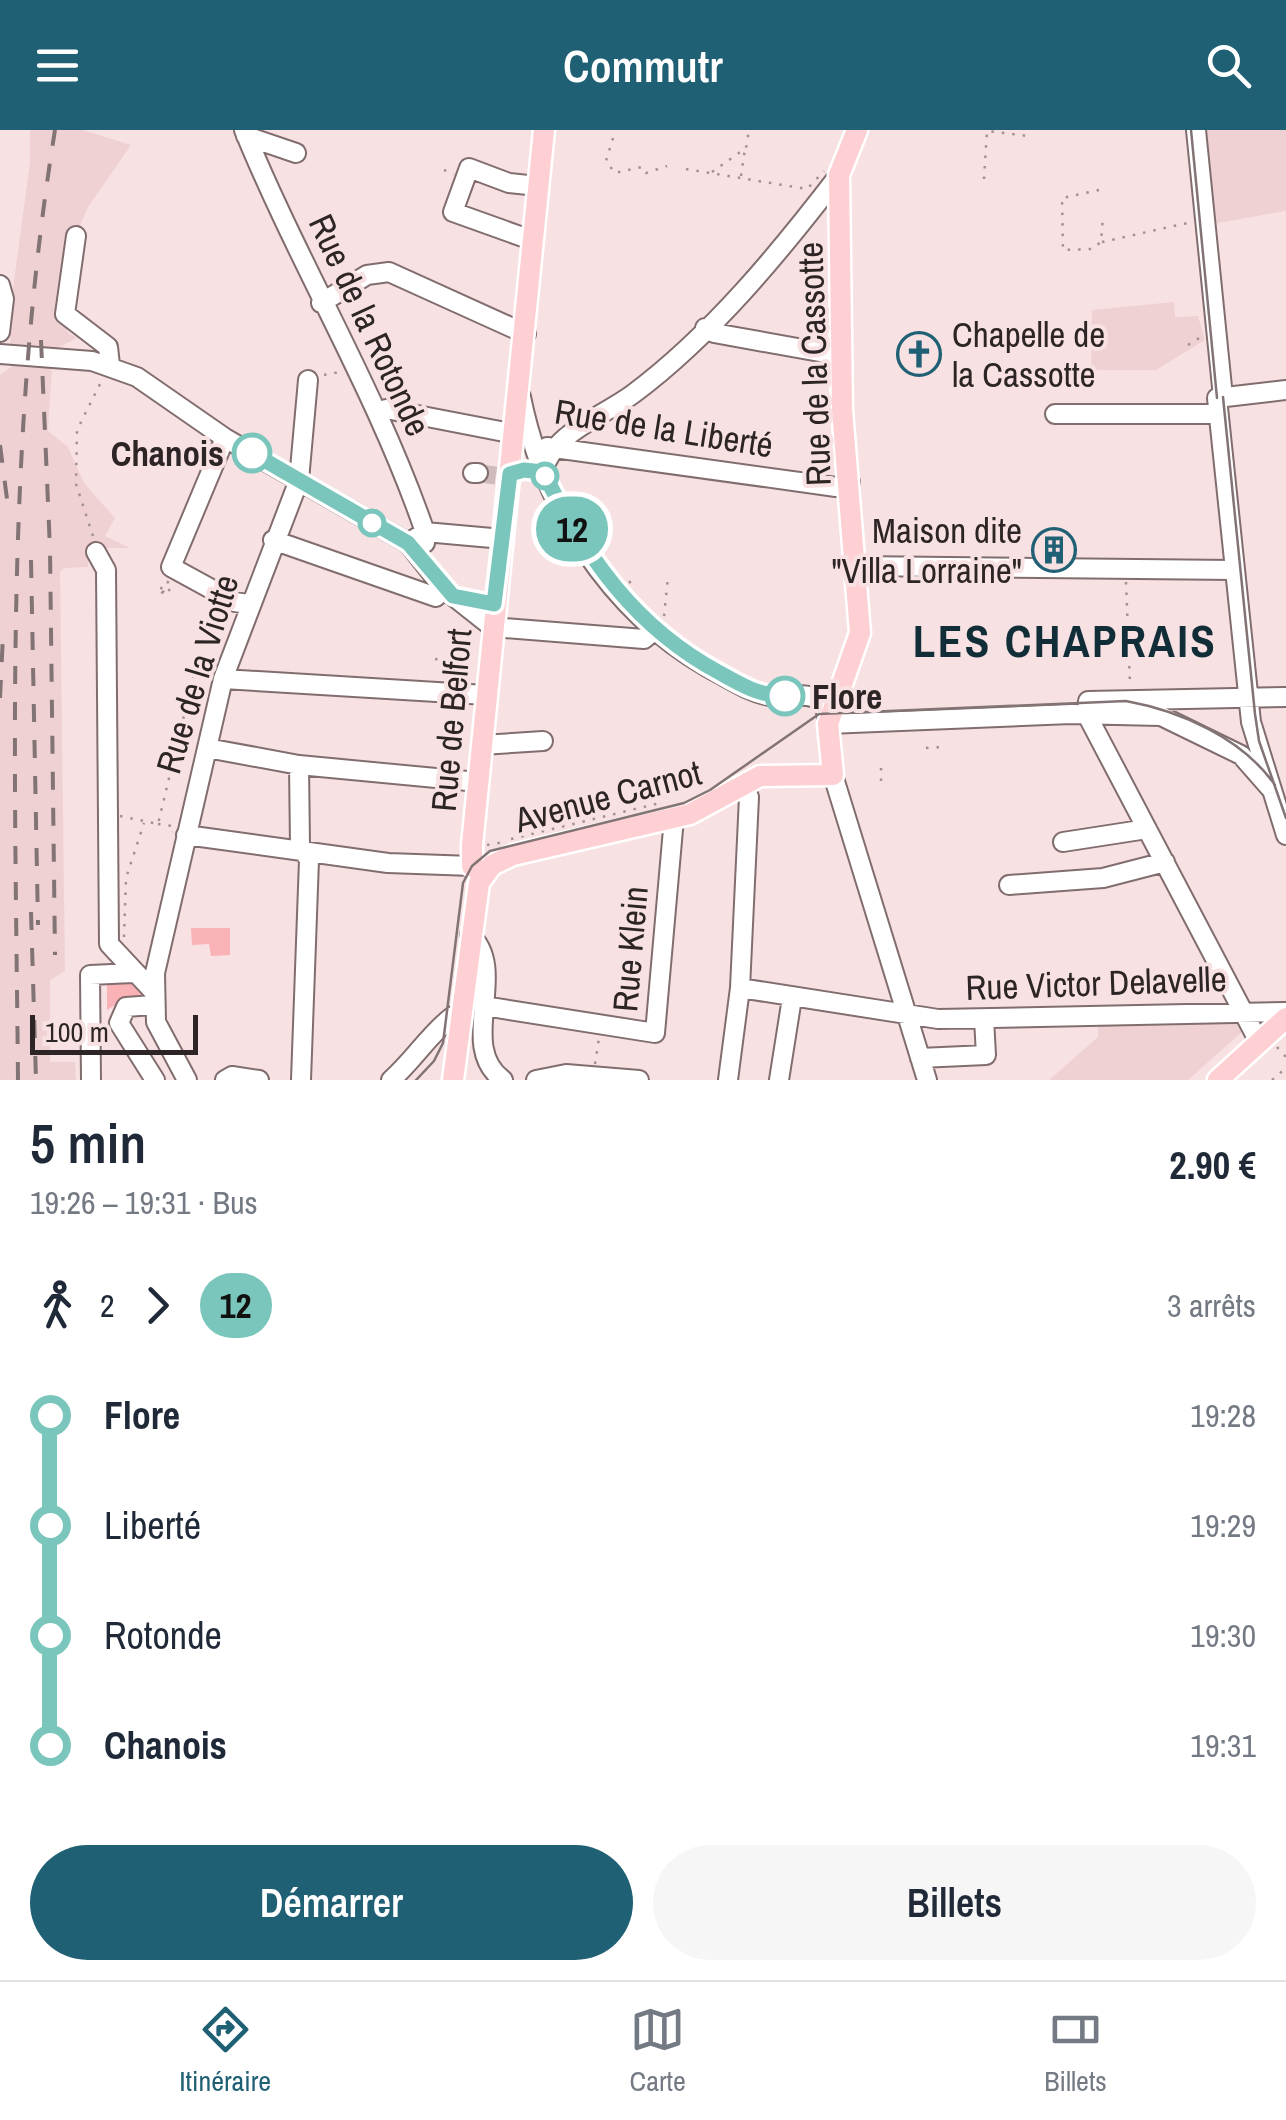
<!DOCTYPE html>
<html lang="fr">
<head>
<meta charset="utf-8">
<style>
  :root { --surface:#fff; --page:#f6f6f7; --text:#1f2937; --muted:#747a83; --line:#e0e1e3; --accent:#206075 }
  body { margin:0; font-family:"Archivo Narrow",sans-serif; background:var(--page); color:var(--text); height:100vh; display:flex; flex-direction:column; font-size:38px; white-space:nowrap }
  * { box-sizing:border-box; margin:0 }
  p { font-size:32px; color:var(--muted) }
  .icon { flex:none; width:55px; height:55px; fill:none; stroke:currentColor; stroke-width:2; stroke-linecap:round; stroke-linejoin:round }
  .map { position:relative; height:950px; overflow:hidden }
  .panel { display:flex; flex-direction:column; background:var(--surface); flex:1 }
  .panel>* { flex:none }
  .badge { padding:0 20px; border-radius:32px; font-size:35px; line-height:65px }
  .scale { position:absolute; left:30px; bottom:25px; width:168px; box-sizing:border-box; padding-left:10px; border:5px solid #2d2525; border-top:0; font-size:28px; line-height:35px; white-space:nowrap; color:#2d2525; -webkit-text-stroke:8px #f8e1e2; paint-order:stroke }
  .map>.badge { position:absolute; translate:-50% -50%; box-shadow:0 0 0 5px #fff }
  .legs { display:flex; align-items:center; gap:15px; height:110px; padding:0 30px; font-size:32px }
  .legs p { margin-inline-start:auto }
  .overview { display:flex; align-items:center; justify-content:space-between; height:170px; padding:0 30px }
  h1 { font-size:55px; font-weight:600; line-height:75px }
  .button { display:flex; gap:20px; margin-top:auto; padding:20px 30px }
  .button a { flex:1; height:115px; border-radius:60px; background:var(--accent); color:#fff; font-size:40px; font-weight:600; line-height:115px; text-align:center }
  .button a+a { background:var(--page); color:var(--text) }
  ul { padding:0 30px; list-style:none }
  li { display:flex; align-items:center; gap:35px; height:110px; font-size:38px }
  li i { display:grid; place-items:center; width:15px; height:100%; margin:0 12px; background:currentColor }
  li i::after { content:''; width:25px; height:25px; margin:-12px; border:8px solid; border-radius:50%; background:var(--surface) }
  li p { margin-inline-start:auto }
  li:first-child i { background:linear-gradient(#0000 50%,currentColor 0) }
  li:last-child i { background:linear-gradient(currentColor 50%,#0000 0) }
  header { display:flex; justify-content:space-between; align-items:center; height:130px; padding:0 30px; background:var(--accent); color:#fff; font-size:45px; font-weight:600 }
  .tab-bar { display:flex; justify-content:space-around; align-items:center; height:140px; border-top:2px solid var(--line); background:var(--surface); font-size:28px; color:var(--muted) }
  .tab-bar a { display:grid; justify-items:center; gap:5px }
  .tab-bar .on { color:var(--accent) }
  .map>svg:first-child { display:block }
  .built { fill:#f0d1d3 }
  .green { fill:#f9b3b7 }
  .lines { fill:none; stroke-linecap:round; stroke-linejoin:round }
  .minor-tunnel { stroke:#cfbbbc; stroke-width:18; stroke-dasharray:18 9; stroke-linecap:butt }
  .minor-casing { stroke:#816d6e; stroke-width:22 }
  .major-casing { stroke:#fff; stroke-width:25 }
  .path { stroke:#a29192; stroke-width:2.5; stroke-dasharray:2.5 8; stroke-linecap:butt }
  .minor { stroke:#fff; stroke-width:18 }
  .major { stroke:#fed0d3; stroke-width:20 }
  .tram { stroke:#827474; stroke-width:2.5 }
  .rail { stroke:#827474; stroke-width:4; stroke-dasharray:18 18; stroke-linecap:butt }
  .line-1-casing { stroke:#fff; stroke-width:22 }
  .line-1 { stroke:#7bc6bc; stroke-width:15 }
  .stop-1-dot { fill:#fff; stroke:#7bc6bc; stroke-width:5 }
  .labels { text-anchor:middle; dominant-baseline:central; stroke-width:8; stroke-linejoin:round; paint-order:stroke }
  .street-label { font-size:35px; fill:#2d2525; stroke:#f8e1e2 }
  .poi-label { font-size:35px; fill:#2d2525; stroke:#f8e1e2; text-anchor:start }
  .stop-label { font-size:35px; font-weight:bold; fill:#2d2525; stroke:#f8e1e2; text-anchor:end }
  .district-label { font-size:45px; font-weight:bold; letter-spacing:2.5px; fill:#102d38; stroke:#f8e1e2 }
</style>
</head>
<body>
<header><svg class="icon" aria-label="menu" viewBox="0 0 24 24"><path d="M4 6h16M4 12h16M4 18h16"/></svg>Commutr<svg class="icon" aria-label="search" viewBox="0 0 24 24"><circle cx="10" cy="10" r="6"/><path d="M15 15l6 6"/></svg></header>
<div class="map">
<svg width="1286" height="950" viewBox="0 0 1286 950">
  <rect width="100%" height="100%" fill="#f8e1e2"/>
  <!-- built -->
  <path class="built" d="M30,0h53l48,15 -43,62 -12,28 -9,97 10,6 -26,13 -8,15 9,1 -4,64 20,16 16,36 31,35 -10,18 25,12h-41l-1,19 -24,1 -4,4 5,399 -15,9v82h25l1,18h-76v-705l15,-11 -5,-17 2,-51 18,-134z
    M1203,0h83v81l-74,13z
    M1174,172l1,15 23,-1 7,24 -49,30h-65l1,-60z
    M1239,892l4,9 -55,49h-139l49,-43v-12z"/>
  <!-- green -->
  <path class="green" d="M191,798h39v27l-19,1 -2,-12 -17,1z
    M107,849h25l16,19h-22l-19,12z"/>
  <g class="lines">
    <!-- minor-tunnel -->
    <path class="minor-tunnel" d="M478,343l21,3"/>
    <!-- minor casing -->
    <g class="minor-casing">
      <path id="minor" d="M244,0c56,137 133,262 181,402l-17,11
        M1196,0l27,267
        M246,6l50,17
        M76,106l-11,78 43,33 2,18
        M534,111l-81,-29 16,-44 40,15 29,3
        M0,155l4,14 -4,33
        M321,173l46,-28 22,-3 137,62
        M705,198l9,5 128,23
        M0,224l92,7 45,16 88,61 183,105 36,46 48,38 152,12 12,-10
        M1286,260l-69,8 34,324 35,113
        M521,267c22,109 88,213 186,270 19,10 41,25 63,29 14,2 32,-4 45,2 11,5 12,16 13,26l243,-10 90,2 80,39 29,33
        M380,281l6,-2 129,25
        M1055,284h163
        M225,308l-54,129 64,35 13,2
        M547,317l289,40 14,-5
        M543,342c9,-39 59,-55 90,-78 78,-58 147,-142 206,-219
        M473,343h5
        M273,410l163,57 8,-8
        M425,413v-11l78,7
        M96,422l10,18 3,374 44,47
        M855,436l379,4
        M223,549l263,16
        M1087,585l172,327
        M1087,585l1,-14 198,-4
        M482,615l61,-4
        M207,618l92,17 179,17
        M299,635l1,81 9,14 -8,220
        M833,645l94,305
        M744,656l5,11 -9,191 198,31 348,-7
        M186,705l202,28 84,3
        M1063,712l84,-13
        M1009,755l94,-7 62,-16
        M470,805c40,36 -14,111 33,145
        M153,875l-27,2 -7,16 36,57
        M484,876l171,27 19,-215
        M920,928l66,-3 -2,-36
        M91,950l-1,-105 43,-2
        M187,950l-31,-58 -1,-49 68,-294 76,-199 9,-100
        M225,950l7,-4 27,4
        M391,950c23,-20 39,-47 62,-64l7,1
        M536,950l30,-6 73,6
        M728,950l12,-92
        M779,950l13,-82"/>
    </g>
    <!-- major casing -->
    <g class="major-casing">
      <path id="major" d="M483,743l-11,-7v-21l72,-715
        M453,950l26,-197 13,-18 21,-10 177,-41 70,-38 73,-1 -5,-51 32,-91 -18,-223 -3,-235 18,-45
        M1218,950l68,-62"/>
    </g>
    <!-- path -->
    <path class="path" d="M613,8l-7,23 9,12 27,-6 4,6 21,-7
      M686,39l121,20 17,-18
      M444,40l10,4
      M712,42l34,-24 3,-18
      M741,46l4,-27
      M984,49l3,-48 41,5
      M1099,60l-37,8 1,52 29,-1 9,-7 2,-26
      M1102,112l90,-20
      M1188,215l16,-10
      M324,245l16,-3
      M93,406l-17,-52 1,-54 26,-52
      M1126,452l4,102
      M629,453l7,-7
      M161,462l6,3 -9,-8 12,4 -5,-6 4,-4
      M664,486l4,-39
      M435,529l42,3
      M180,610l13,7
      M926,618l16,-1
      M881,638v15
      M120,686l38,8 38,-158 9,2 4,-4v11
      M158,694l15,2 -1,6
      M511,709l149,-36
      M487,715l17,-3
      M124,807l2,-59 18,-55
      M1277,917l9,10
      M595,934l4,-26
      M1272,950l14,-12"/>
    <!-- minor -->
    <use href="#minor" class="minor"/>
    <!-- major -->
    <use href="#major" class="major"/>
    <!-- tram -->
    <path class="tram" d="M1191,0l26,268
      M1223,267l32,317 4,27 27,77
      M416,950l18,-19 9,-18 20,-160 9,-17 18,-15 194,-48 26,-13 109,-76 307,-13c55,10 116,37 149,84"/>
    <!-- rail -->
    <path class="rail" d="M41,210l9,209 5,406
      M0,315l7,54
      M31,430l7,365
      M0,568l3,-63
      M31,782l5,168
      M18,950c-3,-318 -14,-635 37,-950"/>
  </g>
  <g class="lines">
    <!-- line-1 casing -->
    <g class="line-1-casing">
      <path id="line-1" d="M252,323l156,90 45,53 41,8 16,-130 14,-4 19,2c43,84 91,155 177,201 21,12 40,23 65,23"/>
    </g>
    <!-- line-1 -->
    <use href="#line-1" class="line-1"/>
  </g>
  <!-- icons -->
  <defs>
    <g id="church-ring" transform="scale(2.25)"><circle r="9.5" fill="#f8e1e2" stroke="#206075" stroke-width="1.5"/><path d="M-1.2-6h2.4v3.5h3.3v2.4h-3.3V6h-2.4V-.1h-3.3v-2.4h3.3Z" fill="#206075"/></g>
    <g id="building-ring" transform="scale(2.25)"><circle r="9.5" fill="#f8e1e2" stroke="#206075" stroke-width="1.5"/><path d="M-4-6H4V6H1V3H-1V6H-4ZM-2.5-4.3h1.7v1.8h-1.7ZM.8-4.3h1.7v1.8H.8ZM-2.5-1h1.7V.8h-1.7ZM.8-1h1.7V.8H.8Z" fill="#206075"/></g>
  </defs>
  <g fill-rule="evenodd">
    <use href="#church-ring" x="919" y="224"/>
    <use href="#building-ring" x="1054" y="420"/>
  </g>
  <!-- markers -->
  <g class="stop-1-dot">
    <circle cx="252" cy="323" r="18"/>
    <circle cx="545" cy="346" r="12"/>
    <circle cx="372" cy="393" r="12"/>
    <circle cx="785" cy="566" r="18"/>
  </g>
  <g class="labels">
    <!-- street labels -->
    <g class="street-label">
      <text transform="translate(370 195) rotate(65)">Rue de la Rotonde</text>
      <text transform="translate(814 234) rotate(-92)">Rue de la Cassotte</text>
      <text transform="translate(664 298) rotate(9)">Rue de la Liberté</text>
      <text transform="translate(197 544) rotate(-73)">Rue de la Viotte</text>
      <text transform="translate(451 590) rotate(-85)">Rue de Belfort</text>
      <text transform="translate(608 666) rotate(-15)">Avenue Carnot</text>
      <text transform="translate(630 819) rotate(-85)">Rue Klein</text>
      <text transform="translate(1096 853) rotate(-2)">Rue Victor Delavelle</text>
    </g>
    <!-- poi labels -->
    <g class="poi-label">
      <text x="952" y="204">Chapelle de<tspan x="952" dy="40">la Cassotte</tspan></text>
      <text x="1022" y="400" text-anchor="end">Maison dite<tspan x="1022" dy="40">"Villa Lorraine"</tspan></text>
    </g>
    <!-- stop labels -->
    <g class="stop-label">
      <text x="224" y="323">Chanois</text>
      <text x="812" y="566" text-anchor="start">Flore</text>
    </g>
    <!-- district labels -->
    <g class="district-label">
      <text x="1065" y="510">LES CHAPRAIS</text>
    </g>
  </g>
</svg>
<div class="scale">100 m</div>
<b class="badge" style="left:572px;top:399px;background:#7bc6bc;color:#111">12</b>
</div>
<section class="panel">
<div class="overview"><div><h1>5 min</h1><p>19:26 – 19:31 · Bus</p></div><b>2.90 €</b></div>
<div class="legs"><svg class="icon" aria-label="walk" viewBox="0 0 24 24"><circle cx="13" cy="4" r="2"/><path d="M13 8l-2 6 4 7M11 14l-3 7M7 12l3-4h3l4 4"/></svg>2<svg class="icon" aria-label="forward" viewBox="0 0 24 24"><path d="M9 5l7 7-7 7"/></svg><b class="badge" style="background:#7bc6bc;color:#111">12</b><p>3 arrêts</p></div>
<ul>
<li><i style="color:#7bc6bc"></i><b>Flore</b><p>19:28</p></li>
<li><i style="color:#7bc6bc"></i><span>Liberté</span><p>19:29</p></li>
<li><i style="color:#7bc6bc"></i><span>Rotonde</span><p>19:30</p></li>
<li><i style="color:#7bc6bc"></i><b>Chanois</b><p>19:31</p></li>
</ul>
<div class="button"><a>Démarrer</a><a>Billets</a></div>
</section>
<nav class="tab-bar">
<a class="on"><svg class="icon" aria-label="directions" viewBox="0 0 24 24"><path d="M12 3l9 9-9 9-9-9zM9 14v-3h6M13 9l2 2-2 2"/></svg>Itinéraire</a>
<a><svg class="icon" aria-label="map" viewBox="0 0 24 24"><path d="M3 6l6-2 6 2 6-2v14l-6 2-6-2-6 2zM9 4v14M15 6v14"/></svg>Carte</a>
<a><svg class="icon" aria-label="tickets" viewBox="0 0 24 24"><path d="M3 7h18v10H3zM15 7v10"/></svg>Billets</a>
</nav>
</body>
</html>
